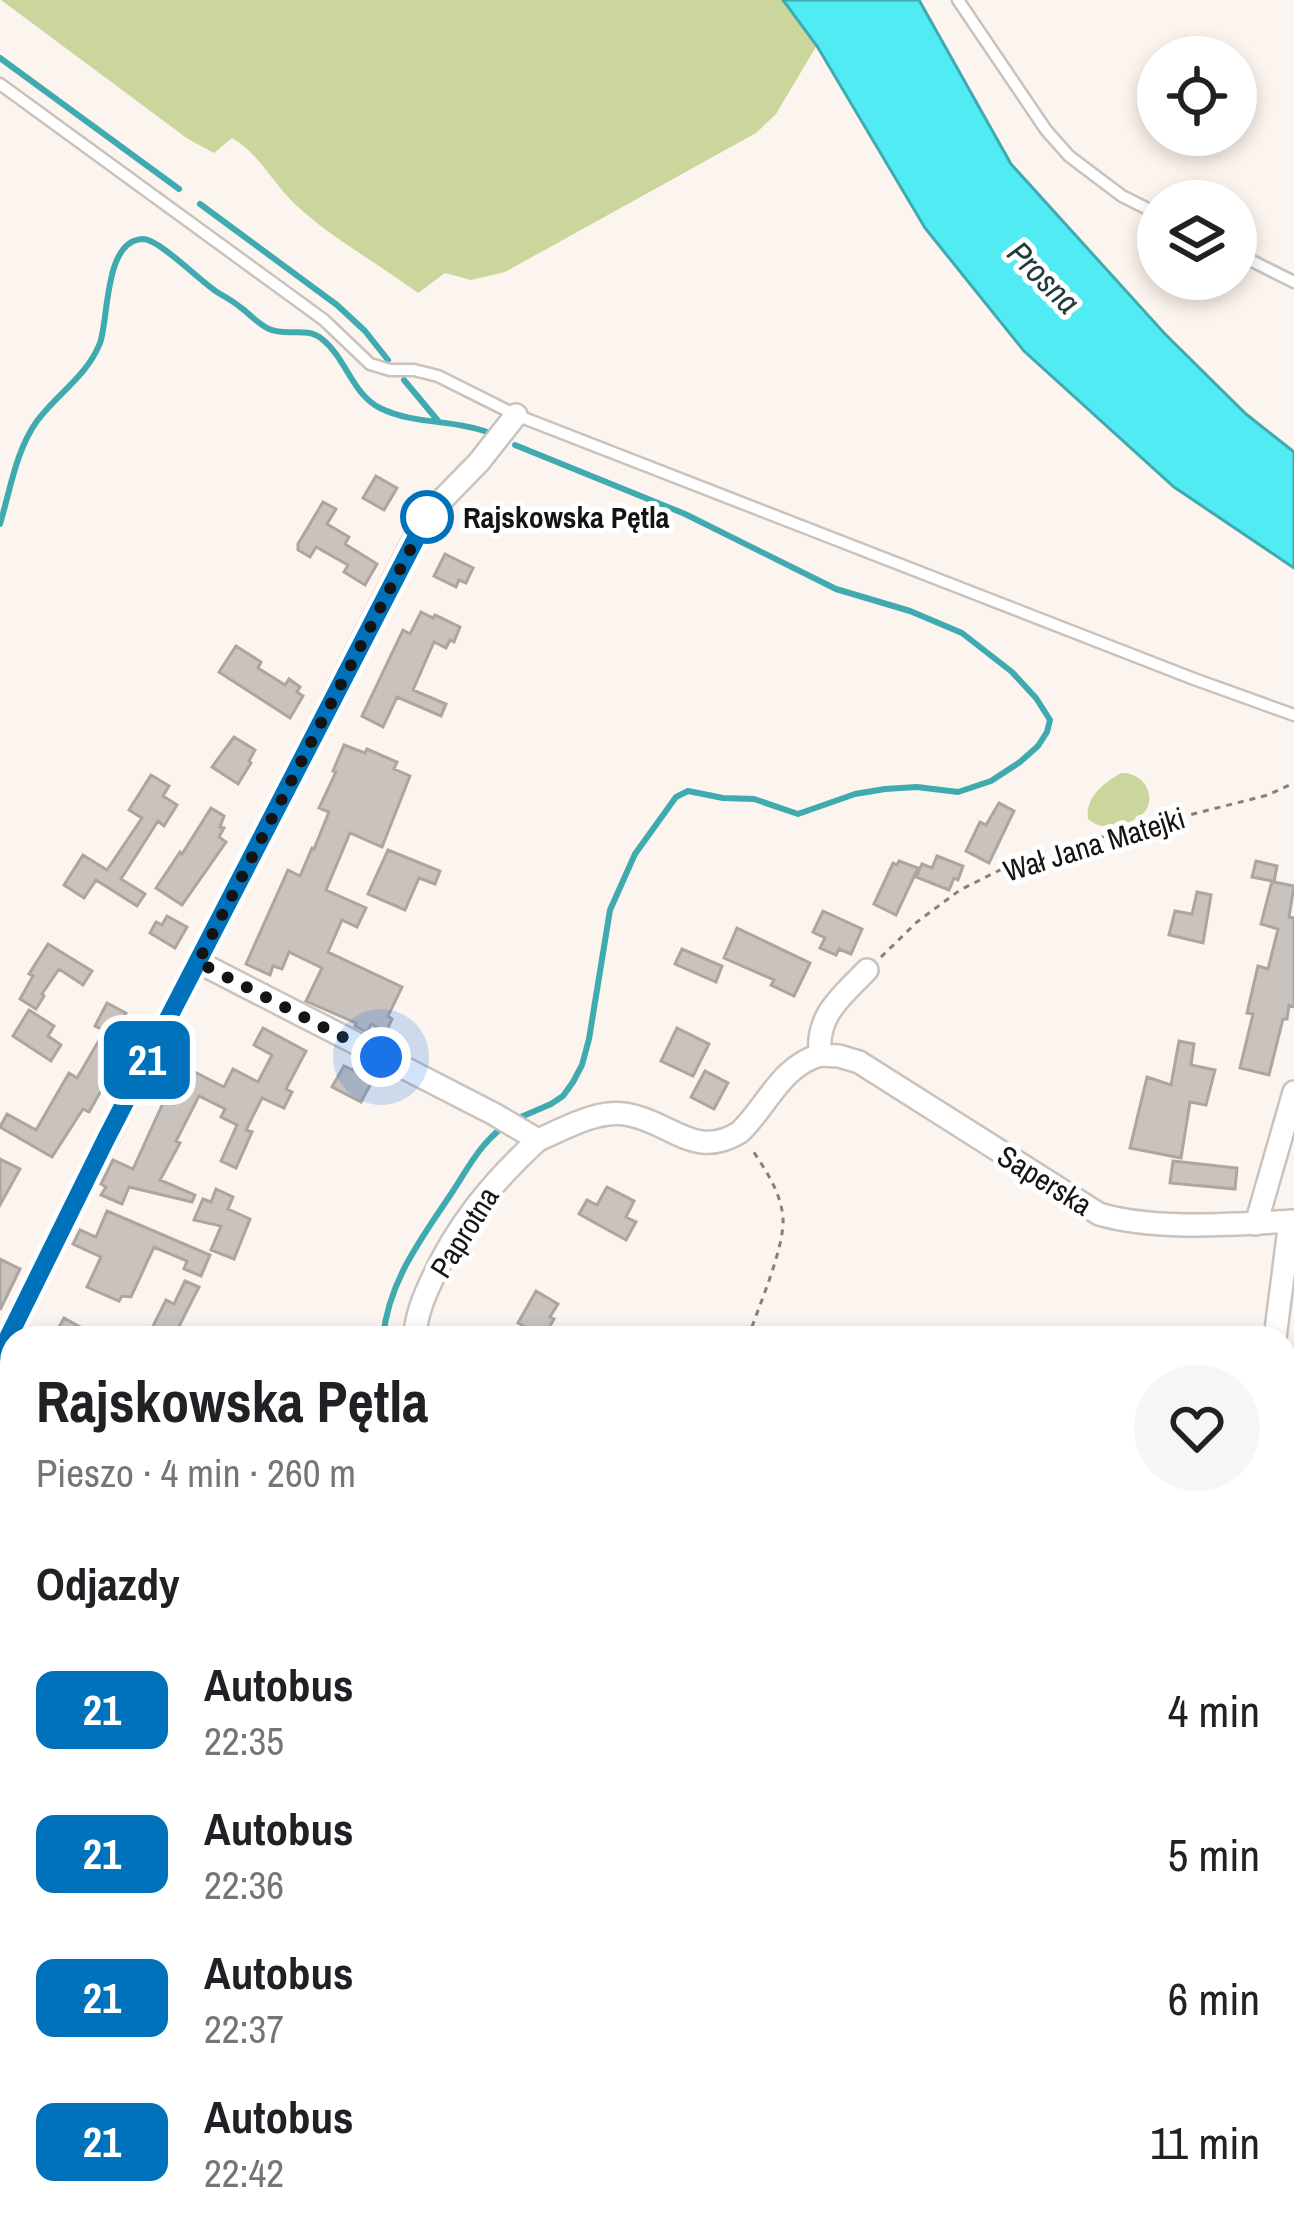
<!DOCTYPE html>
<html lang="pl">
<head>
<meta charset="utf-8">
<style>
  :root { --surface:#fff; --page:#f6f6f6; --text:#202124; --muted:#757577 }
  body { margin:0; font-family:"Archivo Narrow",sans-serif; background:var(--page); color:var(--text); height:100vh; display:flex; flex-direction:column; font-size:45px; white-space:nowrap }
  * { box-sizing:border-box; margin:0 }
  p { font-size:39px; color:var(--muted) }
  .icon { flex:none; width:66px; height:66px; fill:none; stroke:currentColor; stroke-width:2; stroke-linecap:round; stroke-linejoin:round }
  .map { position:relative; flex:1; overflow:hidden }
  .details { position:absolute; left:0px; top:1326px; width:1296px; height:915px; display:flex; flex-direction:column; background:var(--surface); border-radius:36px 36px 0 0; box-shadow:0 6px 18px #0003 }
  .details>* { flex:none }
  .badge { padding:0 24px; border-radius:18px; font-size:42px; line-height:78px }
  .controls { position:absolute; left:1137px; top:36px; display:grid; gap:24px }
  .controls a { display:grid; place-items:center; width:120px; height:120px; border-radius:50%; background:var(--surface); box-shadow:0 6px 18px #0003; font-size:60px }
  .you { position:absolute; width:60px; height:60px; margin:-30px; border:9px solid #fff; border-radius:50%; background:#1a73e8; box-shadow:0 0 0 18px #1a73e833 }
  .map>.badge { position:absolute; translate:-50% -50%; box-shadow:0 0 0 6px #fff }
  h2 { padding:0 36px; font-size:45px; line-height:108px }
  .round { display:grid; place-items:center; flex:none; width:126px; height:126px; border-radius:63px; background:var(--page) }
  .overview { display:flex; align-items:center; justify-content:space-between; height:204px; padding:0 36px }
  h1 { font-size:57px; font-weight:800; line-height:90px }
  ul { padding:0; list-style:none }
  li { display:flex; align-items:center; gap:36px; height:144px; padding:0 36px }
  li div { flex:1 }
  li b { display:block; font-size:45px }
  li em { font-style:normal }
  li .badge { min-width:132px; font-weight:700; text-align:center }
  .map>svg:first-child { display:block }
  .green { fill:#cad69b }
  .water { fill:#51ebf3; stroke:#3faab0; stroke-width:3 }
  .lines { fill:none; stroke-linecap:round; stroke-linejoin:round }
  .stream { stroke:#3faab0; stroke-width:6 }
  .river { stroke:#51ebf3; stroke-width:33 }
  .building { fill:#cac2bc; stroke:#ada5a0; stroke-width:3 }
  .lane-casing { stroke:#cac2bc; stroke-width:15 }
  .street-casing { stroke:#cac2bc; stroke-width:26 }
  .path { stroke:#86817d; stroke-width:3; stroke-dasharray:6 6; stroke-linecap:butt }
  .lane { stroke:#fff; stroke-width:10 }
  .street { stroke:#fff; stroke-width:21 }
  .line-casing { stroke:#fff; stroke-width:27 }
  .line { stroke:#0072bc; stroke-width:18 }
  .walk { stroke:#161412; stroke-width:12; stroke-dasharray:0 21.6 }
  .stop-dot { fill:#fff; stroke:#0072bc; stroke-width:6 }
  .labels { text-anchor:middle; dominant-baseline:central; stroke-width:10; stroke-linejoin:round; paint-order:stroke }
  .stop-label { font-size:30px; font-weight:bold; fill:#161412; stroke:#fff; text-anchor:start }
  .street-label { font-size:30px; fill:#161412; stroke:#fff }
  .water-label { font-size:33px; font-style:italic; fill:#223b3d; stroke:#fff }
</style>
</head>
<body>
<div class="map">
<svg width="1294" height="2239" viewBox="0 0 1294 2239">
  <rect width="100%" height="100%" fill="#fcf4ee"/>
  <!-- green -->
  <path class="green" d="M1,0h782l34,45 -41,69 -20,19 -251,139 -34,8 -26,-7 -27,20c-40,-30 -86,-54 -122,-88 -23,-21 -37,-52 -64,-67l-18,15 -26,-14z
    M1121,773c27,-1 40,32 15,46 -6,4 -13,4 -20,6 -12,2 -18,2 -28,-6 -3,-22 16,-36 33,-46z"/>
  <!-- water -->
  <path class="water" d="M783,0h136l92,164 154,170 81,80 48,38v116l-120,-81 -150,-136 -99,-123 -108,-182z"/>
  <g class="lines">
    <!-- stream -->
    <path class="stream" d="M0,58l179,131
      M200,204l137,101 28,26 23,29
      M404,380l35,42
      M0,524c10,-33 16,-74 37,-103 21,-28 50,-45 63,-78 9,-25 4,-103 43,-104 16,0 58,43 74,53 8,5 16,9 23,15 10,7 18,17 29,22 18,8 37,-3 53,10 24,19 30,55 58,69 34,17 73,11 107,24
      M514,1120l37,-16 12,-8 10,-14 9,-17 7,-26 21,-129 25,-56 41,-57 12,-6 35,7 31,1 44,15 57,-20 30,-5 32,-2 41,5 33,-11 29,-19 18,-16 9,-14 3,-12 -14,-22 -24,-26 -50,-39 -52,-22 -74,-22 -151,-75 -170,-69
      M383,1338c5,-56 38,-99 68,-144 16,-24 28,-49 52,-67"/>
    <!-- river -->
    <path class="river" d="M1284,1611l10,2
      M0,1969l12,4"/>
  </g>
  <!-- building -->
  <path class="building" d="M376,476l21,12 -13,22 -21,-12z
    M323,502l13,7 -9,15 22,13 -4,7 32,20 -12,21 -21,-13 4,-7 -32,-18 -6,10 -12,-7v-6z
    M445,554l28,14 -7,15 -7,-3 -3,7 -22,-11z
    M421,612l12,6 2,-3 25,12 -6,15 -4,-2 -4,8 -12,-6 -21,48 33,14 -5,12 -44,-19 -14,30 -21,-11 41,-86 7,4z
    M236,646l25,16 -3,6 27,17 4,-6 11,8 -3,5 6,4 -13,22 -71,-46z
    M234,737l21,13 -6,11 2,2 -13,21 -26,-17z
    M344,745l21,8 2,-4 30,13 -3,7 16,7 -28,71 -32,-14 -24,57 40,18 -9,19 -15,-7 -14,32 74,35 -14,29 4,3 -6,13 -15,-8 -4,8 -12,-6 1,-3 -50,-22 16,-33 -33,-16 -7,17 -9,-3 -3,9 -24,-11 42,-94 12,6 12,-28 2,1 15,-37 -10,-4 17,-36 -3,-1z
    M151,775l18,11 -6,10 14,9 -13,21 -6,-5 -37,58 24,15 -8,12 -41,-26 -12,18 -20,-13 19,-30 24,15 35,-52 -13,-8z
    M999,803l15,8 -25,52 -23,-12 14,-29 6,3z
    M211,808l13,8 -4,11 4,1 -5,9 7,5 -44,63 -26,-17 24,-36 2,2z
    M388,850l52,21 -5,13 -16,-6 -14,32 -37,-16z
    M937,856l26,10 -5,14 -4,-2 -5,12 -33,-13 6,-13 10,4z
    M899,861l19,7 -22,47 -22,-11 19,-41 4,2z
    M1256,861l21,5 -3,16 20,4 -5,31 5,1v89l-5,-2 -2,14h-4l-14,56 -29,-7 13,-54 -6,-1 11,-47 10,3 10,-40 -17,-5 11,-43 -20,-4z
    M1197,892l14,3 -8,48 -34,-8 6,-24 17,3z
    M823,911l39,18 -11,25 -12,-5 -3,6 -16,-7 5,-10 -12,-6z
    M167,916l20,11 -12,21 -25,-15 6,-11 6,3z
    M737,928l73,35 -16,33 -23,-11 3,-5 -50,-22z
    M48,944l44,27 -9,14 -24,-16 -17,25 2,2 -8,13 -16,-10 13,-23 -4,-2z
    M682,949l40,17 -6,16 -41,-18z
    M107,1003l19,10 -12,22 -19,-9z
    M29,1010l25,16 -6,10 13,9 -10,16 -38,-25z
    M263,1028l43,23 -20,38 6,3 -8,16 -22,-10 -16,32 6,2 -16,36 -15,-7 16,-36 -16,-8 4,-8 -26,-13 -23,45 4,2 -20,37 35,15 -3,7 -63,-15 -7,17 -21,-9 5,-8 -5,-3 12,-24 20,9 30,-66 3,1 19,-37 39,20 9,-18 25,13 14,-27 -18,-10z
    M677,1028l32,16 -16,32 -32,-15z
    M101,1037l32,18 -12,24 -10,-6 -22,39 -6,-3 -31,48 -52,-30 7,-13 29,16 33,-57 8,5z
    M1179,1041l15,3 -3,21 24,5 -9,35 -16,-3 -9,56 -51,-10 17,-71 24,8z
    M344,1066l9,4 1,-2 20,10 -13,24 -29,-15z
    M705,1071l23,12 -14,26 -23,-12z
    M0,1159l20,10 -20,36z
    M1173,1161l64,7 -2,21 -65,-6z
    M607,1187l27,14 -8,16 10,5 -10,18 -47,-26 8,-14 10,5z
    M216,1189l17,8 -5,12 22,10 -16,40 -23,-9 10,-24 -27,-6 9,-21 8,3z
    M107,1211l103,44 -9,21 -17,-7 3,-8 -33,-14 -23,50 -9,-1 -3,5 -32,-14 14,-30 -28,-13 7,-14 16,7z
    M0,1259l20,10 -20,41z
    M185,1281l14,6 -26,51h-6l-16,-8 15,-30 8,4z
    M536,1291l22,13 -8,13 4,2 -10,18 -26,-14z
    M64,1318l36,20h-47z"/>
  <g class="lines">
    <!-- lane casing -->
    <g class="lane-casing">
      <path id="lane" d="M958,0l88,130 23,26 53,40 36,18
        M0,84l324,236 46,44 20,6h24l24,6 78,39 678,264 100,36
        M1236,253l58,29"/>
    </g>
    <!-- street casing -->
    <g class="street-casing">
      <path id="street" d="M198,962l296,152 44,26c28,-12 61,-32 92,-25 41,8 66,45 110,17 28,-27 40,-65 80,-77 -4,-40 21,-58 47,-85
        M820,1055l19,1 20,6 240,152c57,17 136,10 195,7
        M1256,1224l38,-132
        M415,1338c0,-19 7,-37 15,-54 26,-58 62,-102 108,-144
        M1275,1338l15,-117
        M0,1354l94,-190 322,-628 20,-30 43,-44 37,-47
        M1284,1719l10,65
        M0,1864l12,15
        M308,2229l9,10"/>
    </g>
    <!-- path -->
    <path class="path" d="M881,957l36,-35 43,-32 46,-23 53,-19 209,-53 26,-12
      M748,1338c10,-30 37,-91 35,-120 -2,-26 -18,-49 -32,-70
      M0,1827l12,4
      M1245,2229l9,10"/>
    <!-- lane -->
    <use href="#lane" class="lane"/>
    <!-- street -->
    <use href="#street" class="street"/>
  </g>
  <g class="lines">
    <!-- line casing -->
    <g class="line-casing">
      <path id="line" d="M0,1354l106,-215 321,-622"/>
    </g>
    <!-- line -->
    <use href="#line" class="line"/>
    <!-- walk -->
    <path class="walk" d="M381,1057l-183,-95 229,-445"/>
  </g>
  <!-- markers -->
  <circle class="stop-dot" cx="427" cy="517" r="24"/>
  <g class="labels">
    <!-- stop labels -->
    <g class="stop-label">
      <text x="463" y="517">Rajskowska Pętla</text>
    </g>
    <!-- street labels -->
    <g class="street-label">
      <text transform="translate(1094 844) rotate(-17)">Wał Jana Matejki</text>
      <text transform="translate(1045 1180) rotate(32)">Saperska</text>
      <text transform="translate(464 1232) rotate(-58)">Paprotna</text>
    </g>
    <!-- water labels -->
    <g class="water-label">
      <text transform="translate(1044 277) rotate(45)">Prosna</text>
    </g>
  </g>
</svg>
<div class="controls">
<a><svg class="icon" aria-label="locate" viewBox="0 0 24 24"><circle cx="12" cy="12" r="6"/><path d="M12 2v4M12 18v4M2 12h4M18 12h4"/></svg></a>
<a><svg class="icon" aria-label="layers" viewBox="0 0 24 24"><path d="M12 4l9 5-9 5-9-5zM3 14l9 5 9-5"/></svg></a>
</div>
<div class="you" style="left:381px;top:1057px"></div>
<b class="badge" style="left:147px;top:1060px;background:#0072bc;color:#fff">21</b>
<section class="details">
<div class="overview"><div><h1>Rajskowska Pętla</h1><p>Pieszo · 4 min · 260 m</p></div><a class="round"><svg class="icon" aria-label="heart" viewBox="0 0 24 24"><path d="M12 20l-8-8c-3-5 5-10 8-4 3-6 11-1 8 4z"/></svg></a></div>
<h2>Odjazdy</h2>
<ul>
<li><span class="badge" style="background:#0072bc;color:#fff">21</span><div><b>Autobus</b><p>22:35</p></div><em>4 min</em></li>
<li><span class="badge" style="background:#0072bc;color:#fff">21</span><div><b>Autobus</b><p>22:36</p></div><em>5 min</em></li>
<li><span class="badge" style="background:#0072bc;color:#fff">21</span><div><b>Autobus</b><p>22:37</p></div><em>6 min</em></li>
<li><span class="badge" style="background:#0072bc;color:#fff">21</span><div><b>Autobus</b><p>22:42</p></div><em>11 min</em></li>
</ul>
</section>
</div>
</body>
</html>
